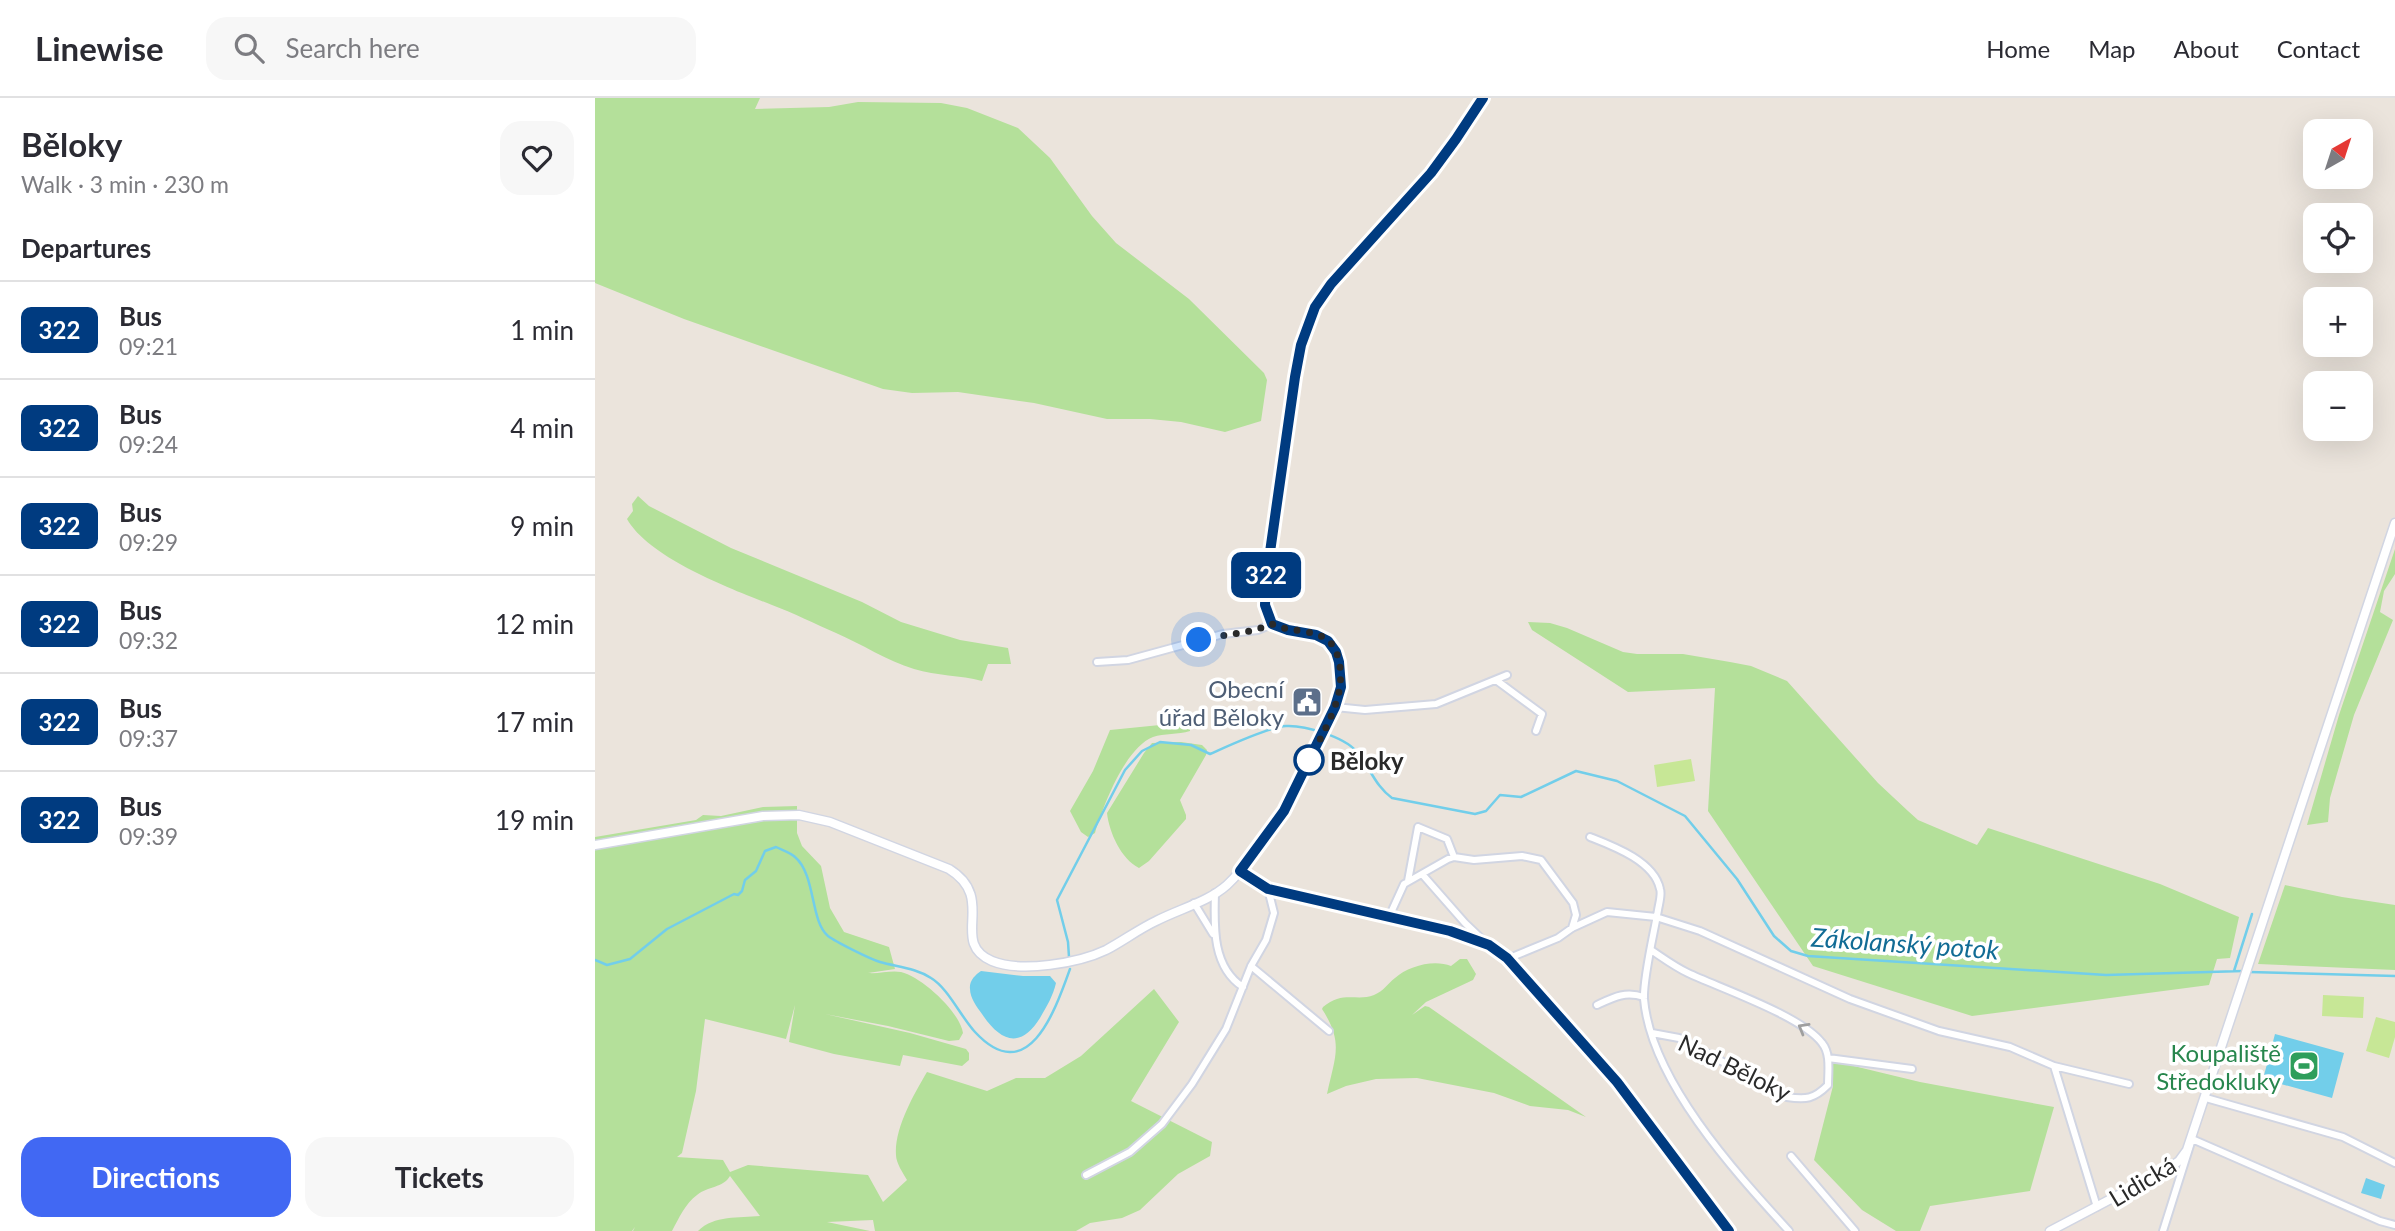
<!DOCTYPE html>
<html lang="en">
<head>
<meta charset="utf-8">
<style>
  :root { --surface:#fff; --page:#f7f7f7; --text:#2b2b33; --muted:#7c7c81; --line:#e1e1e2; --accent:#4168f3 }
  body { margin:0; font-family:Lato,sans-serif; background:var(--page); color:var(--text); height:100vh; display:flex; flex-direction:column; font-size:26px; white-space:nowrap }
  * { box-sizing:border-box; margin:0 }
  p { font-size:23px; color:var(--muted) }
  .icon { flex:none; width:38px; height:38px; fill:none; stroke:currentColor; stroke-width:2; stroke-linecap:round; stroke-linejoin:round }
  .map { position:relative; flex:1; overflow:hidden }
  .sheet { display:flex; flex-direction:column; background:var(--surface); width:595px }
  .sheet>* { flex:none }
  .badge { padding:0 14px; border-radius:10px; font-size:24px; line-height:46px }
  .needle { width:46px; rotate:39deg }
  .tools { position:absolute; left:1708px; top:21px; display:grid; gap:14px }
  .tools a { display:grid; place-items:center; width:70px; height:70px; border-radius:14px; background:var(--surface); box-shadow:0 7px 28px #0002; font-size:35px }
  .you { position:absolute; width:35px; height:35px; margin:-18px; border:5px solid #fff; border-radius:50%; background:#1a73e8; box-shadow:0 0 0 10px #1a73e833 }
  .map>.badge { position:absolute; translate:-50% -50%; box-shadow:0 0 0 4px #fff }
  h2 { padding:0 21px; font-size:26px; line-height:63px }
  .round { display:grid; place-items:center; flex:none; width:74px; height:74px; border-radius:21px; background:var(--page) }
  .head { display:flex; align-items:center; justify-content:space-between; height:119px; padding:0 21px }
  h1 { font-size:33px; font-weight:700; line-height:52px }
  .primary-button { display:flex; gap:14px; margin-top:auto; padding:14px 21px }
  .primary-button a { flex:1; height:80px; border-radius:21px; background:var(--accent); color:#fff; font-size:28px; font-weight:700; line-height:80px; text-align:center }
  .primary-button a+a { background:var(--page); color:var(--text) }
  ul { padding:0; list-style:none }
  li { display:flex; align-items:center; gap:21px; height:98px; padding:0 21px; border-top:2px solid var(--line) }
  li div { flex:1 }
  li b { display:block; font-size:26px }
  li em { font-style:normal }
  li .badge { min-width:77px; font-weight:700; text-align:center }
  header { display:flex; align-items:center; gap:42px; box-sizing:border-box; height:98px; padding:0 35px; background:var(--surface); border-bottom:2px solid var(--line) }
  header strong { font-size:33px }
  nav { display:flex; gap:38px; margin-inline-start:auto; font-size:24px }
  .search { width:490px; height:63px; background:var(--page); display:flex; align-items:center; gap:18px; box-sizing:border-box; padding:0 24px; border-radius:21px; color:var(--muted); font-size:26px }
  main { display:flex; flex:1; min-height:0 }
  .map>svg:first-child { display:block }
  .green { fill:#b4e09a }
  .pitch { fill:#c7e796 }
  .water { fill:#72ceea }
  .lines { fill:none; stroke-linecap:round; stroke-linejoin:round }
  .stream { stroke:#72ceea; stroke-width:2.5 }
  .minor-casing { stroke:#d1d5e2; stroke-width:10 }
  .tertiary-casing { stroke:#d1d5e2; stroke-width:11 }
  .minor { stroke:#fff; stroke-width:6 }
  .tertiary { stroke:#fff; stroke-width:8 }
  .oneway { stroke:#9f9f9f }
  .line-casing { stroke:#fff; stroke-width:16 }
  .line { stroke:#003b80; stroke-width:10 }
  .walk { stroke:#2a2a2a; stroke-width:7; stroke-dasharray:0 12.6 }
  .stop-dot { fill:#fff; stroke:#003b80; stroke-width:3.5 }
  .labels { text-anchor:middle; dominant-baseline:central; stroke-width:7; stroke-linejoin:round; paint-order:stroke }
  .service-label { font-size:24px; fill:#4e5e75; stroke:#fff; text-anchor:end }
  .stop-label { font-size:24px; font-weight:bold; fill:#2a2a2a; stroke:#fff; text-anchor:start }
  .leisure-label { font-size:24px; fill:#27864d; stroke:#fff; text-anchor:end }
  .street-label { font-size:24px; fill:#2a2a2a; stroke:#fff }
  .water-label { font-size:26px; font-style:italic; fill:#126c95; stroke:#fff }
</style>
</head>
<body>
<header>
<strong>Linewise</strong>
<div class="search"><svg class="icon" aria-label="search" viewBox="0 0 24 24"><circle cx="10" cy="10" r="6"/><path d="M15 15l6 6"/></svg>Search here</div>
<nav><a>Home</a><a>Map</a><a>About</a><a>Contact</a></nav>
</header>
<main>
<section class="sheet">
<div class="head"><div><h1>Běloky</h1><p>Walk · 3 min · 230 m</p></div><a class="round"><svg class="icon" aria-label="heart" viewBox="0 0 24 24"><path d="M12 20l-8-8c-3-5 5-10 8-4 3-6 11-1 8 4z"/></svg></a></div>
<h2>Departures</h2>
<ul>
<li><span class="badge" style="background:#003b80;color:#fff">322</span><div><b>Bus</b><p>09:21</p></div><em>1 min</em></li>
<li><span class="badge" style="background:#003b80;color:#fff">322</span><div><b>Bus</b><p>09:24</p></div><em>4 min</em></li>
<li><span class="badge" style="background:#003b80;color:#fff">322</span><div><b>Bus</b><p>09:29</p></div><em>9 min</em></li>
<li><span class="badge" style="background:#003b80;color:#fff">322</span><div><b>Bus</b><p>09:32</p></div><em>12 min</em></li>
<li><span class="badge" style="background:#003b80;color:#fff">322</span><div><b>Bus</b><p>09:37</p></div><em>17 min</em></li>
<li><span class="badge" style="background:#003b80;color:#fff">322</span><div><b>Bus</b><p>09:39</p></div><em>19 min</em></li>
</ul>
<div class="primary-button"><a>Directions</a><a>Tickets</a></div>
</section>
<div class="map">
<svg width="1800" height="1133" viewBox="0 0 1800 1133">
  <rect width="100%" height="100%" fill="#ebe4dc"/>
  <!-- green -->
  <path class="green" d="M0,0h165l-5,11 74,-2 29,-5 83,1 26,5 51,20 32,30 42,58 24,27 73,56 75,74 3,7 -6,41 -36,11 -44,-10 -31,-3h-43l-73,-16 -76,-11 -46,1 -29,-4 -199,-70 -89,-36z
    M43,398l11,10 82,42 131,54 39,20 59,18 48,8 3,16h-23l-6,17c-22,-6 -45,-5 -68,-12 -27,-8 -52,-25 -78,-36 -21,-9 -42,-20 -64,-28 -41,-16 -123,-47 -145,-86l6,-8 -1,-7z
    M1800,451v25l-11,17 -4,21 13,8 -39,95 -24,83 -2,24 -21,3 32,-110z
    M933,524l22,1 17,5 56,24 14,2h46l47,8 21,4 36,15 91,102 30,28 10,9 59,25 11,-17 172,56 79,33 -9,41 -13,1 -8,26 -237,31 -159,-50 -105,-155 7,-123 -87,4 -96,-62z
    M595,624v9c-12,4 -26,2 -37,6 -28,11 -50,69 -58,96l-7,4 -7,-5 -11,-21 23,-40 17,-41z
    M586,644l21,3 5,5 -1,5 -26,45 6,15v4l-37,42 -10,7c-18,-9 -30,-36 -32,-55l37,-60 8,-10z
    M202,708v27l5,13 19,20 9,42 14,24 45,15 6,22 -27,4c11,1 23,-3 33,-1 21,5 59,40 62,61l-4,7 -10,1 -61,-15 -63,-12 85,19 56,16 3,4v7l-7,6 -59,-11 -3,11 -66,-12 -45,-12 6,-37 -9,34 -81,-20 -9,72 -14,62 -5,4 46,3 7,12 18,-7 120,10 15,27 24,-22c-4,-7 -11,-17 -11,-25 -2,-26 18,-61 31,-83l60,19 29,-13h29l36,-22 73,-67 25,33 -48,79 81,41 -2,14 -32,18 -38,36 -18,8 -32,5 -14,8h-201l-2,-11 -46,2 43,9h-172c16,-16 41,-13 62,-15l-30,-40c-7,12 -22,10 -33,19 -12,9 -18,23 -25,36h-39l2,-4 -3,4h-37v-394l101,-17 7,-5 18,1 42,-9z
    M1690,787l57,12 53,8v65l-137,-6z
    M865,861h7l9,15 -3,6 -47,22 -14,13 13,-9 4,1 157,110 -18,-7 -38,-4 -36,-13 -77,-15 -41,1 -30,7 -19,8c8,-38 17,-51 -5,-85l1,-2c20,-17 34,-5 51,-12 10,-4 13,-11 21,-17 13,-12 39,-19 56,-12z
    M1238,963l87,21 134,25 -24,84 -100,15 -10,25h-24l-34,-21 -48,-50 19,-74z"/>
  <!-- pitch -->
  <path class="pitch" d="M1096,661l4,22 -38,6 -3,-22z
    M1728,897l41,2 -1,21 -41,-2z
    M1781,919l19,5v15l-6,21 -23,-7z"/>
  <!-- water -->
  <path class="water" d="M386,873l42,5h27l6,7c-3,13 -9,23 -16,35 -20,32 -40,23 -58,-4 -5,-7 -12,-16 -12,-25 -1,-8 5,-14 11,-18z
    M1680,936l69,19 -12,45 -69,-19z
    M1771,1080l19,7 -4,14 -20,-6z"/>
  <g class="lines">
    <!-- stream -->
    <path class="stream" d="M474,859l-1,-15 -11,-42 68,-130 17,-19 18,-9 31,3 19,9c18,-8 58,-27 76,-28 19,-1 58,11 70,25 14,16 19,35 36,47l83,16 11,-3 14,-16 21,2 55,-26 41,10 68,35 52,63 37,57 17,15 17,5 298,19 137,-4
      M0,862l12,5 23,-6 37,-30 67,-35 4,1 4,-4 3,-11 11,-9 9,-20 11,-4c6,3 15,6 19,10 21,18 15,64 33,79 8,6 42,23 52,26 18,5 36,6 51,16 17,10 30,39 44,54 53,57 80,-21 95,-63
      M1639,873l18,-57
      M1654,874l146,4"/>
    <!-- minor casing -->
    <g class="minor-casing">
      <path id="minor" d="M502,564l31,-2 95,-26 35,-4 14,-6
        M901,582l46,34 -6,17
        M740,609l30,3 71,-6 71,-29
        M995,739c23,9 64,24 70,52 2,5 -1,15 -2,21 -4,23 -15,68 -14,89 7,82 92,174 145,232
        M827,776l43,49 20,19
        M813,783l10,-54 29,12 7,18
        M620,795c-1,33 -3,74 28,94
        M599,805l19,31
        M794,819l15,-33 44,-25 6,-2 20,3 48,-4 19,4 32,43 3,12 -4,13
        M1056,852c12,8 24,17 37,23 32,15 114,43 134,70 9,11 6,28 6,42 -14,14 -22,15 -41,12l-108,-59 -27,-5
        M912,861l51,-21 14,-10 35,-16 49,5 44,14 150,68 89,32 71,16 44,19 43,141
        M656,868l78,65
        M1002,907c17,-8 28,-14 47,-8
        M1233,960l84,11
        M1459,968l75,18
        M1611,1000l137,39 52,26
        M1196,1058l64,75
        M491,1077l44,-23 32,-28 30,-40 34,-55 25,-63 15,-26 8,-27 -6,-24
        M1568,1133l29,-92 188,82 15,4"/>
    </g>
    <!-- tertiary casing -->
    <g class="tertiary-casing">
      <path id="tertiary" d="M0,747l168,-29 36,-1 31,7 119,47c49,30 -1,73 43,92 29,12 87,2 114,-11 17,-9 33,-21 50,-29 23,-12 52,-19 71,-36 11,-10 19,-21 27,-33 10,-14 23,-27 31,-42 12,-22 22,-45 32,-67 9,-17 20,-35 24,-53 2,-14 -1,-35 -10,-46 -13,-15 -41,-11 -59,-20l-7,-19 1,-25 29,-203c4,-23 8,-46 18,-67 15,-31 46,-57 68,-82 38,-42 71,-83 102,-130
        M645,773l28,18 182,42 39,14 18,14 110,123 112,149
        M1455,1133l114,-60 15,-10 8,-11 208,-627"/>
    </g>
    <!-- minor -->
    <use href="#minor" class="minor"/>
    <!-- tertiary -->
    <use href="#tertiary" class="tertiary"/>
  </g>
  <!-- one-way arrows -->
  <defs><path id="oneway-chevron" d="M-2-3.5L2.5 0L-2 3.5" fill="none" stroke-width="1.6" stroke-linecap="round" stroke-linejoin="round" transform="scale(1.75)"/></defs>
  <use class="oneway" href="#oneway-chevron" transform="translate(1208 930) rotate(-150)"/>
  <g class="lines">
    <!-- line casing -->
    <g class="line-casing">
      <path id="line" d="M888,0l-27,41 -25,34 -100,111 -16,23 -14,38 -6,32 -29,203 -1,25 7,19 16,6 28,5 12,6 8,11 3,10 2,25 -6,20 -51,104 -44,60 28,18 182,42 39,14 18,13 110,124 112,149"/>
    </g>
    <!-- line -->
    <use href="#line" class="line"/>
    <!-- walk -->
    <path class="walk" d="M604,542c25,-6 50,-6 73,-16 17,8 38,5 53,14 8,5 12,14 14,23 8,37 -16,70 -31,102l1,-3"/>
  </g>
  <!-- icons -->
  <defs>
    <g id="civic-square" transform="scale(1.575)"><rect x="-9" y="-9" width="18" height="18" rx="4" fill="#5c6f8a" stroke="#fff"/><path d="M-.6-6.5H3V-4.5H.6V-3L4-1V1h2V6H-6V1h2V-1L-.6-3ZM-1.2 2.5V6h2.4V2.5Z" fill="#fff"/></g>
    <g id="stadium-square" transform="scale(1.575)"><rect x="-9" y="-9" width="18" height="18" rx="4" fill="#2e9e5b" stroke="#fff"/><path d="M0-5a6.5 5 0 1 0 0 10a6.5 5 0 1 0 0-10ZM-3.5-1.8h7v3.6h-7Z" fill="#fff"/></g>
  </defs>
  <g fill-rule="evenodd">
    <use href="#civic-square" x="712" y="604"/>
    <use href="#stadium-square" x="1709" y="968"/>
  </g>
  <!-- markers -->
  <circle class="stop-dot" cx="714" cy="662" r="14"/>
  <g class="labels">
    <!-- service labels -->
    <g class="service-label">
      <text x="689" y="590">Obecní<tspan x="689" dy="28">úřad Běloky</tspan></text>
    </g>
    <!-- stop labels -->
    <g class="stop-label">
      <text x="735" y="662">Běloky</text>
    </g>
    <!-- leisure labels -->
    <g class="leisure-label">
      <text x="1686" y="954">Koupaliště<tspan x="1686" dy="28">Středokluky</tspan></text>
    </g>
    <!-- street labels -->
    <g class="street-label">
      <text transform="translate(1140 969) rotate(26)">Nad Běloky</text>
      <text transform="translate(1547 1083) rotate(-31)">Lidická</text>
    </g>
    <!-- water labels -->
    <g class="water-label">
      <text transform="translate(1310 845) rotate(4)">Zákolanský potok</text>
    </g>
  </g>
</svg>
<div class="tools">
<a><svg class="needle" viewBox="-14 -14 28 28"><path d="M0-13l5 13h-10z" fill="#e53935"/><path d="M0 13l5-13h-10z" fill="#7c7c81"/></svg></a>
<a><svg class="icon" aria-label="locate" viewBox="0 0 24 24"><circle cx="12" cy="12" r="6"/><path d="M12 2v4M12 18v4M2 12h4M18 12h4"/></svg></a>
<a>+</a>
<a>−</a>
</div>
<div class="you" style="left:604px;top:542px"></div>
<b class="badge" style="left:671px;top:477px;background:#003b80;color:#fff">322</b>
</div>
</main>
</body>
</html>
